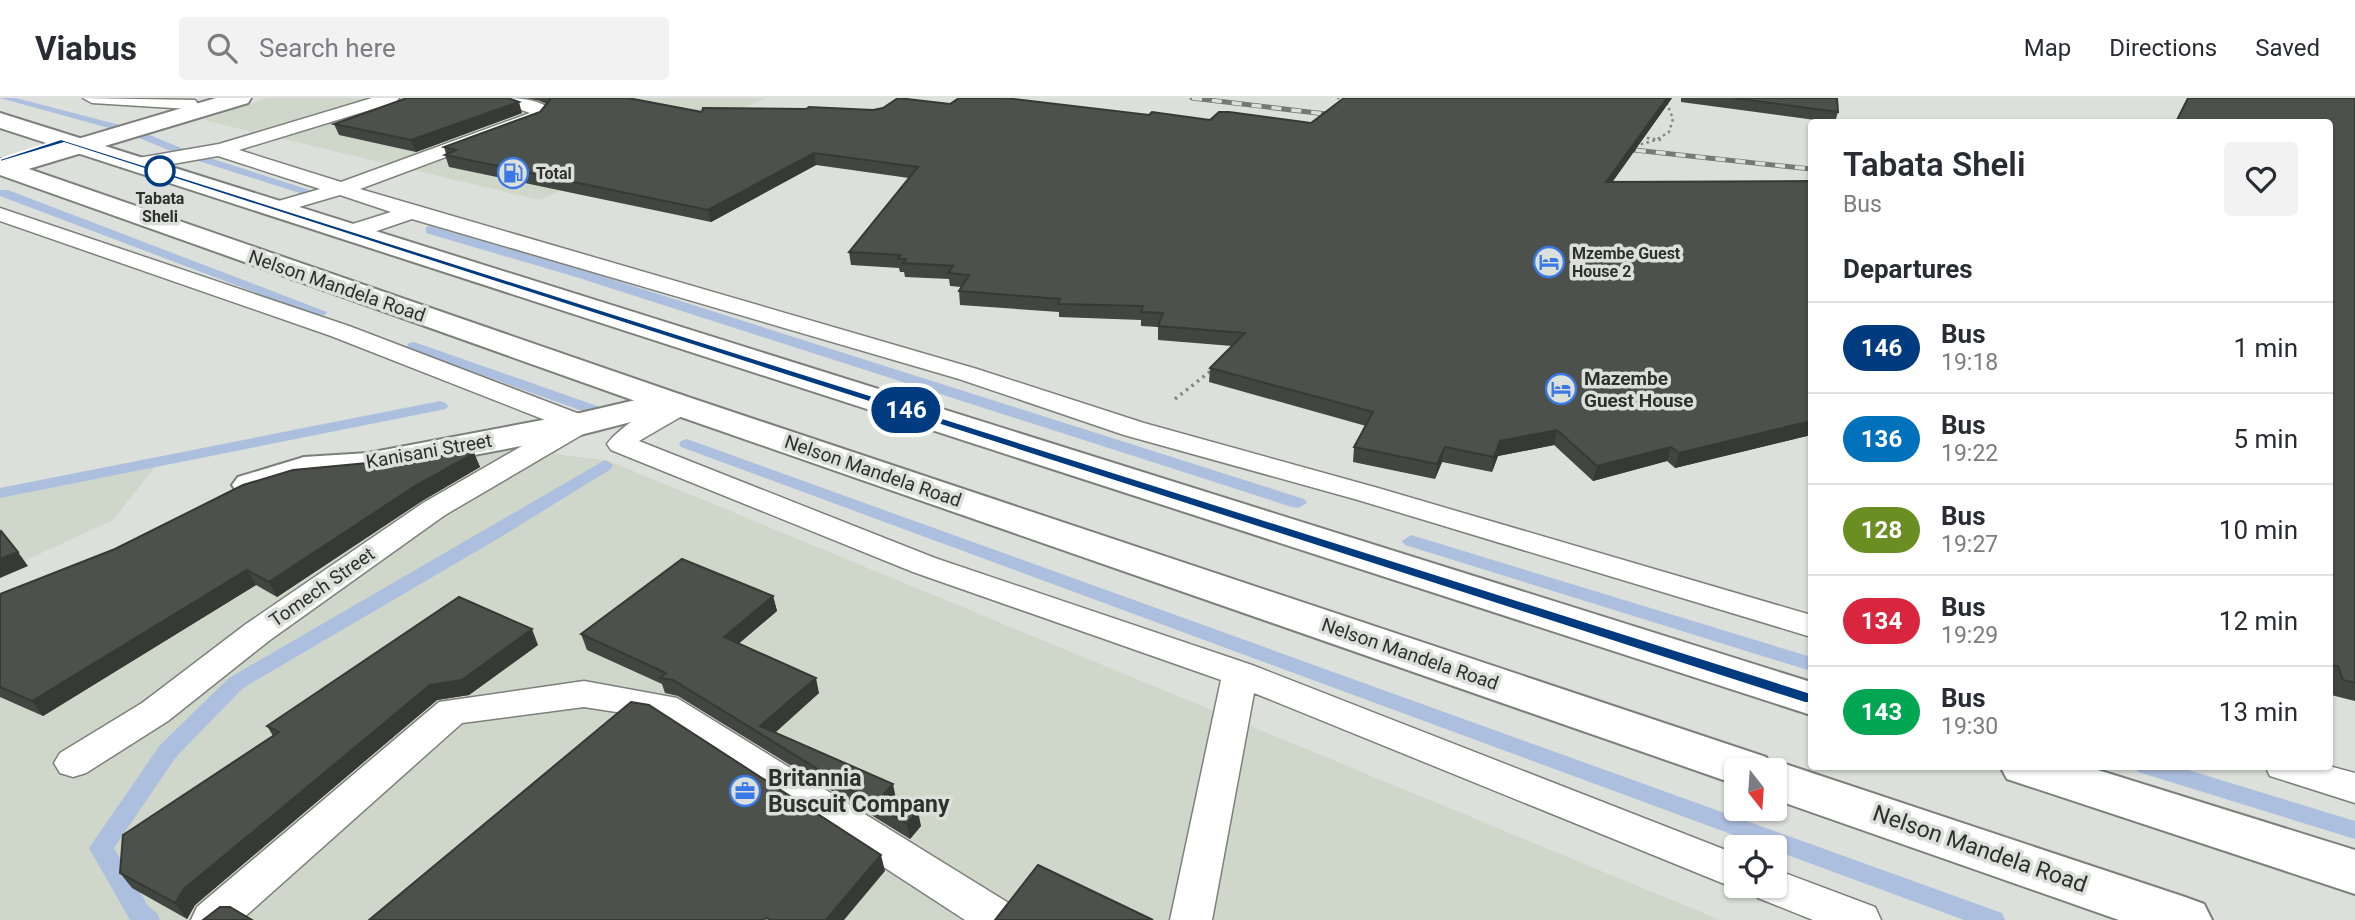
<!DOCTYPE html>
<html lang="en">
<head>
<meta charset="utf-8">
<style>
  :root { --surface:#fff; --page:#f2f2f3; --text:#2b2b33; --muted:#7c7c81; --line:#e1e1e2 }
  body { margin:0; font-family:Roboto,sans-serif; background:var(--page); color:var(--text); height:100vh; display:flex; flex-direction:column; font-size:26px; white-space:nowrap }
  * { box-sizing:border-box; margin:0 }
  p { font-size:23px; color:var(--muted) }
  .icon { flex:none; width:38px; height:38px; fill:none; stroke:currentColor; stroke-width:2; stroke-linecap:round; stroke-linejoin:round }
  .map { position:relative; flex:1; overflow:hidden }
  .details { position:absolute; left:1808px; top:21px; width:525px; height:651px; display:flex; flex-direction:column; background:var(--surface); border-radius:7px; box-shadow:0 2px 5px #0004 }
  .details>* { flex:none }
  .badge { padding:0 14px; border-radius:23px; font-size:24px; line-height:46px }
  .needle { width:46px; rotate:163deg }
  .tools { position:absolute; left:1724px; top:660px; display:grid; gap:14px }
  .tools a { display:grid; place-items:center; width:63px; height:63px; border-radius:7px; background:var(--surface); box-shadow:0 2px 5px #0004; font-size:35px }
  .map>.badge { position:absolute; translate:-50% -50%; box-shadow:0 0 0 4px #fff }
  h2 { padding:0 35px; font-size:26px; line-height:63px }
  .round { display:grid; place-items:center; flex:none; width:74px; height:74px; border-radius:7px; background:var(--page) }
  .headline { display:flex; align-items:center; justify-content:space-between; height:119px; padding:0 35px }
  h1 { font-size:33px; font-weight:600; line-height:52px }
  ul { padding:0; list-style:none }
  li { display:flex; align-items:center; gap:21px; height:91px; padding:0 35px; border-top:2px solid var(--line) }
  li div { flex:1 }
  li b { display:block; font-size:26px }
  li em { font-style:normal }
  li .badge { min-width:77px; font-weight:700; text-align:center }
  header { display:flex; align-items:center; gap:42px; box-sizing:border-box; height:98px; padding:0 35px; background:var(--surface); border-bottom:2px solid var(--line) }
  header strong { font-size:33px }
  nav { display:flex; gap:38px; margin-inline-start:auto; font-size:24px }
  .search { width:490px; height:63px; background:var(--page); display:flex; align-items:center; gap:18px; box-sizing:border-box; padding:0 24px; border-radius:7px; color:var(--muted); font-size:26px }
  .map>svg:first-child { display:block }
  .built { fill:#cfd7ca }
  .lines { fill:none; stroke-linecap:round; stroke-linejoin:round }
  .stream { fill:#adbfde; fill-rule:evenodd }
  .lane-casing { stroke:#7c807a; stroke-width:3 }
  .street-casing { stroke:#7c807a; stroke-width:4 }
  .secondary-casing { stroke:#7c807a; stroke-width:4 }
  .primary-casing { stroke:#7c807a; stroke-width:4 }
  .path-far1 { stroke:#838682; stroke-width:2.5; stroke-dasharray:2.5 3.5; stroke-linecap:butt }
  .path { stroke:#838682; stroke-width:3.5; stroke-dasharray:2.5 4.5; stroke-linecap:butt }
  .lane { fill:#fff; fill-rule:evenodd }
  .street { fill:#fff; fill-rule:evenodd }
  .secondary { fill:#fff; fill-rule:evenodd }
  .primary { fill:#fff; fill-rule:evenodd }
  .rail-casing { stroke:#757874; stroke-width:5 }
  .rail { stroke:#dce0da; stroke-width:3.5; stroke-dasharray:10; stroke-linecap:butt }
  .wall { fill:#424640 }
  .shaded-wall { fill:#363934 }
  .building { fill:#4d514b; stroke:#363934; stroke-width:2 }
  .line { fill:#003b80; stroke:#fff; stroke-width:2 }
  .stop-dot { fill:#fff; stroke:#003b80; stroke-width:3.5 }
  .labels { text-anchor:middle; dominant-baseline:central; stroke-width:7; stroke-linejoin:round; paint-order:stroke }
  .far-poi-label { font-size:16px; font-weight:bold; fill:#2e302e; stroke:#dce0da; text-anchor:start }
  .far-stop-label { font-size:16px; font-weight:bold; fill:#2e302e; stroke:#dce0da }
  .street-label { font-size:19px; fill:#2e302e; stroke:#dce0da }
  .poi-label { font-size:19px; font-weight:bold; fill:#2e302e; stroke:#dce0da; text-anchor:start }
  .near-poi-label { font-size:23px; font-weight:bold; fill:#2e302e; stroke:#dce0da; text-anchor:start }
  .near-street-label { font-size:23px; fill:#2e302e; stroke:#dce0da }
</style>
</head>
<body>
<header>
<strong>Viabus</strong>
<div class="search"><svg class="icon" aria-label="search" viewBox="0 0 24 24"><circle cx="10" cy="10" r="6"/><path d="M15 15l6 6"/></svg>Search here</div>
<nav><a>Map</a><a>Directions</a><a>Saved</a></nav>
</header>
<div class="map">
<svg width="2355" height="822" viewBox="0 0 2355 822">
  <rect width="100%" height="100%" fill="#dce0da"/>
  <!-- built -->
  <path class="built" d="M268,0h498l-226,102 -337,-80z
    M488,353l60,2 61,8 1111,459h-1720v-315l274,-123z
    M155,369l-42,53 -113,52v-79z"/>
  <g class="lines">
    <!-- stream -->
    <path class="stream" d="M0,0h16l119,31 56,23 128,41 -10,3 -126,-40 -56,-23z
      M0,92h8l319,122 -2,3h-10l-315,-119z
      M430,128l159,46 715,227 3,4 -9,5 -6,-1 -713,-229 -153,-45v-6z
      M414,244l186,65 2,3 -8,5 -6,-2 -179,-64 -2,-3 2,-3z
      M440,303l6,2 2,3 -2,3 -446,89v-10z
      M687,341l1315,474 3,7h-41l-190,-70v-3h-8l-1085,-400 -2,-3 2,-3z
      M605,362l8,5 -2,4 -117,72 -251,147 -67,69 -62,91 34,58 9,7 3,7h-30l-41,-72 71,-103 69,-67z
      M1411,437l400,122v14l-406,-126 -3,-4z
      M2135,668h40l180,55v18l-217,-67z"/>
    <!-- lane casing -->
    <g class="lane-casing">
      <path id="lane" d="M83,0l112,2 3,4 -9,5 -97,-6z
        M372,0h27l-3,4 -157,48 102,32 189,-69 -30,-11 -3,-4c18,0 41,0 54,12l-9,11 -182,68 617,180 167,54 234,65 433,127v22l-453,-137 -234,-65 -165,-56 -547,-160 -53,18h-16l-3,-5 3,-5 48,-15 -51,-17 -65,19 -7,-2 -3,-4 3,-4 52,-15 -102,-33 -80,14 -10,-6 10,-6 81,-14z
        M0,110l349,118 241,92 4,6 -4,6 -145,85 -175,125 -102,81 -82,52 -13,4 -13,-4 -6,-10 6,-10 82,-50 104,-79 177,-121 135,-78 -227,-89 -331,-115z
        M680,300l9,2 4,6 -4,6 -50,29 296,117 317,107 484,189v32h7l-7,2 -14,-5 -468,-190 -42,227h-42l51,-240 -308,-108 -302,-122 -4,-6c13,-18 51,-41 73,-46z
        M584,583l93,17 338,209 6,13h-56l-310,-202 -71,-11 -122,16 -221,197h-50l6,-13 242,-205z
        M2265,668h64l26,7v30l-85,-27z
        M1774,771l101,38 6,13h-68l-55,-22 -5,-12h21z"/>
    </g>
    <!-- street casing -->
    <g class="street-casing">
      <path id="street" d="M670,294l12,3 5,7 -5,7 -102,26 -212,40 -60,4 -57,17 -13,-3 -6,-8 6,-8 66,-20 64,-4 212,-40z"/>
    </g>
    <!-- secondary casing -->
    <g class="secondary-casing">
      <path id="secondary" d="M216,0h35l-3,5 -233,70 -15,1v-12z"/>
    </g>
    <!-- primary casing -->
    <g class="primary-casing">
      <path id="primary" d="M0,15l1811,569v33l-1811,-587z
        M0,61l682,236 1084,362 3,5 5,-2 17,6 394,131 19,7 8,16h-93l-345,-121v-29h-38v14l-4,-1 -1074,-374 -658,-234z
        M2000,668h85l270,84v44l-348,-115z"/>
    </g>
    <!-- path-far1 -->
    <path class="path-far1" d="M1337,0l11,1
      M1641,39l20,3
      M1635,48l21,-6 13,-8 4,-13 -8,-21"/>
    <!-- path -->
    <path class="path" d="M1175,301l37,-29"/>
    <!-- lane -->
    <use href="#lane" class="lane"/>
    <!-- street -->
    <use href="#street" class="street"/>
    <!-- secondary -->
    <use href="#secondary" class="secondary"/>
    <!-- primary -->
    <use href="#primary" class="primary"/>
    <!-- rail casing -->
    <g class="rail-casing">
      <path id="rail" d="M1192,0l150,18
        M1616,50l195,21"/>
    </g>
    <!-- rail -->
    <use href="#rail" class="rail"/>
  </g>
  <!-- wall -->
  <path class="wall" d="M526,0h102l74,14 171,-2 77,-6 199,11 61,5 101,3 33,-25h328l-60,84 199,-1v254l-136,33 -8,-7 -74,20 -39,-36 -56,11 -6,16 -50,-10 -7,17 -82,-17 1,-15 12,-21 -157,-44 1,-14 22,-22 -74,-6v-13l-17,-1v-6l-82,-3v-5l-99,-7 -1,-14 2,-4 -11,-1 -1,-7 -44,-2 -1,-5h-4l-1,-4 -48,-3 -2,-13 60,-74 -93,-13 -105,57 -262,-55 -4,-12 1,-1 -2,-7 96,-35 6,-8 -6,-3z
    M1681,0h156l1,14 -3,10h-5l-149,-20z
    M2355,0v603l-24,-6 -2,-6v-567z
    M522,15l-106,39 -77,-17 -5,-11z
    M474,355l6,14 -58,34 -145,96 -21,-12 -213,131 -43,-19v-103l115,-45z
    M773,498l4,15 -38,32 80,50 -44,40 121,66 -1,1 26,26 -11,13 -232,-143 -13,-3 -3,-9 -75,-34 -6,-16z
    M538,547l-69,50 -32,5 -242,205 -8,14 -55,-31 -12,-15 153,-137 -6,-10z"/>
  <!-- shaded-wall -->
  <path class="shaded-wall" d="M1667,0h5l-68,96 2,-12z
    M519,4l3,11 -106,39 -5,-12z
    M814,55l2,12 -105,57 -3,-12z
    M1811,323v14l-136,33 4,-15z
    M1557,332l-3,15 -56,11 -6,16 2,-15 6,-16z
    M1445,349l-3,15 -7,17 2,-15z
    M1671,349l-4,14 -74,20 4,-15z
    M474,355l6,14 -58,34 -145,96 -8,-15 146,-96z
    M18,454l10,14 -28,12v-19z
    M247,472l9,15 -213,131 -11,-15z
    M773,498l4,15 -48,41 -5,-15z
    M532,531l6,16 -69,50 -32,5 -242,205 -8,14 -12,-16 9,-14 246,-204z
    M816,580l3,15 -51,45 -8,-12z
    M893,686l3,15 -10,11 -3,-15z
    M918,713l3,15 -11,13 -3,-15z
    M881,757l4,16 -41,49h-18z"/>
  <!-- building -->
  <path class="building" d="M407,0h101l11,4 -108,38 -77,-16z
    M549,0h79l74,14 1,-4 103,1 3,-2 64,3 10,-2 15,-10 52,6 9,-6h46l144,17 3,-3 58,8 9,-8h10l82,11 33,-25h323l-61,84 205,-1v240l-132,32 -8,-6 -74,19 -40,-36 -57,11 -6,16 -49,-10 -8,17 -83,-17 19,-35 -163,-44 35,-35 -87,-7 5,-13 -22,-1 2,-6 -85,-2 2,-5 -101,-8 10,-16 -21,-2 5,-7 -50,-3 3,-4h-8l2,-4 -51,-3 69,-85 -104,-14 -106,57 -263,-55 11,-5 -12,-3 96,-35 10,-12z
    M1734,0h103l1,14z
    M2188,0h167v585l-12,-3 -5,-14 -9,-1v-543h-153z
    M474,355l-59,33 -146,96 -22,-12 -215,131 -32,-14v-93l115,-45 128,-64 50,-15z
    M1,433l17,21 -18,7v-27z
    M682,461l91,37 -49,41 92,41 -56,48 133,58 -10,11 35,16 -11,13 -234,-144 -13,-2 6,-5 -85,-39z
    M459,499l73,32 -70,51 -32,5 -246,204 -9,14 -55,-30 3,-38 156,-103 -12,-6z
    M631,604l18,3 232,150 -55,65h-55l-5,-2 -2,2h-395z
    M1038,767l115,55h-158z
    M220,809h10l22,13h-49z"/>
  <!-- line -->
  <path class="line" d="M61,41l1756,556 2,4 -2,4h-12l-1741,-560 -64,19v-3z"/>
  <!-- icons -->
  <defs>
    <g id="fuel-ring" transform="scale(1.575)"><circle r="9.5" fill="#dce0da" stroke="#3a78e7" stroke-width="1.5"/><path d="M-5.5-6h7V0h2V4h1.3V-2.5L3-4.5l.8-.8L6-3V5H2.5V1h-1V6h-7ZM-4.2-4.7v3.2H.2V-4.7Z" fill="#3a78e7"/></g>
    <g id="hotel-ring" transform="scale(1.575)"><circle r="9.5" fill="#dce0da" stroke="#3a78e7" stroke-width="1.5"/><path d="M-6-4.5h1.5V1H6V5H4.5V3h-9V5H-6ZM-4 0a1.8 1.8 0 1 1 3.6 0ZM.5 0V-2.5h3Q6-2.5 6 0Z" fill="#3a78e7"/></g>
    <g id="office-ring" transform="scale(1.575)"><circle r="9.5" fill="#dce0da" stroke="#3a78e7" stroke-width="1.5"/><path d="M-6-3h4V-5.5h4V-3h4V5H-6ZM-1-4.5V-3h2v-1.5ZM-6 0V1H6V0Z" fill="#3a78e7"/></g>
  </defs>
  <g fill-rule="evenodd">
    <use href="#fuel-ring" x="513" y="75"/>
    <use href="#hotel-ring" x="1549" y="164"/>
    <use href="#hotel-ring" x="1561" y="291"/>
    <use href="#office-ring" x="745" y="693"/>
  </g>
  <!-- markers -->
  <circle class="stop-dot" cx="160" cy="73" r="14"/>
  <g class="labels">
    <!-- far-poi labels -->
    <g class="far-poi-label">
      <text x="536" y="75">Total</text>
      <text x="1572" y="155">Mzembe Guest<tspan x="1572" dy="18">House 2</tspan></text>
    </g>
    <!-- far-stop labels -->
    <g class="far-stop-label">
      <text x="160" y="100">Tabata<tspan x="160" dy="18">Sheli</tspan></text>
    </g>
    <!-- street labels -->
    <g class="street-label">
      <text transform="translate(337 188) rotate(19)">Nelson Mandela Road</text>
      <text transform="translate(429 353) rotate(-10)">Kanisani Street</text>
      <text transform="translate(873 373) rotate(19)">Nelson Mandela Road</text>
      <text transform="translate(322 489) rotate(-35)">Tomech Street</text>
      <text transform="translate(1410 556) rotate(19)">Nelson Mandela Road</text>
    </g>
    <!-- poi labels -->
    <g class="poi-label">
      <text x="1584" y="280">Mazembe<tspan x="1584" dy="22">Guest House</tspan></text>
    </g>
    <!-- near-poi labels -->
    <g class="near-poi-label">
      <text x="768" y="680">Britannia<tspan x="768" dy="26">Buscuit Company</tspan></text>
    </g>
    <!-- near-street labels -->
    <g class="near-street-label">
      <text transform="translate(1980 751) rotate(19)">Nelson Mandela Road</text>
    </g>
  </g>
</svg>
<div class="tools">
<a><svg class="needle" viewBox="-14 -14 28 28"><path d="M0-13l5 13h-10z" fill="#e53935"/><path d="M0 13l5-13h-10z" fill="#7c7c81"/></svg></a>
<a><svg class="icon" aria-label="locate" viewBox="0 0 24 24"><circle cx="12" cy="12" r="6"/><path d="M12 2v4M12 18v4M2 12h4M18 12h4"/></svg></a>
</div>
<b class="badge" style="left:906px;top:312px;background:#003b80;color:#fff">146</b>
<section class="details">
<div class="headline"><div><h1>Tabata Sheli</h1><p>Bus</p></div><a class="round"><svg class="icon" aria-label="heart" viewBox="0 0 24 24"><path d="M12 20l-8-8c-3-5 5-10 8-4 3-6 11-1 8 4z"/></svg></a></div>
<h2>Departures</h2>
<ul>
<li><span class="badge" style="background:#003b80;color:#fff">146</span><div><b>Bus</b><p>19:18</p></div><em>1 min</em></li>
<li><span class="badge" style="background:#0072bc;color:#fff">136</span><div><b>Bus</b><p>19:22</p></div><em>5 min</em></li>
<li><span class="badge" style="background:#6b8e23;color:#fff">128</span><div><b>Bus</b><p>19:27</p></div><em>10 min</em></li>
<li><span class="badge" style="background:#d7263d;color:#fff">134</span><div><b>Bus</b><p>19:29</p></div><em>12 min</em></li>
<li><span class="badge" style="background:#00a651;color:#fff">143</span><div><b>Bus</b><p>19:30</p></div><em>13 min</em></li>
</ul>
</section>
</div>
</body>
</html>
